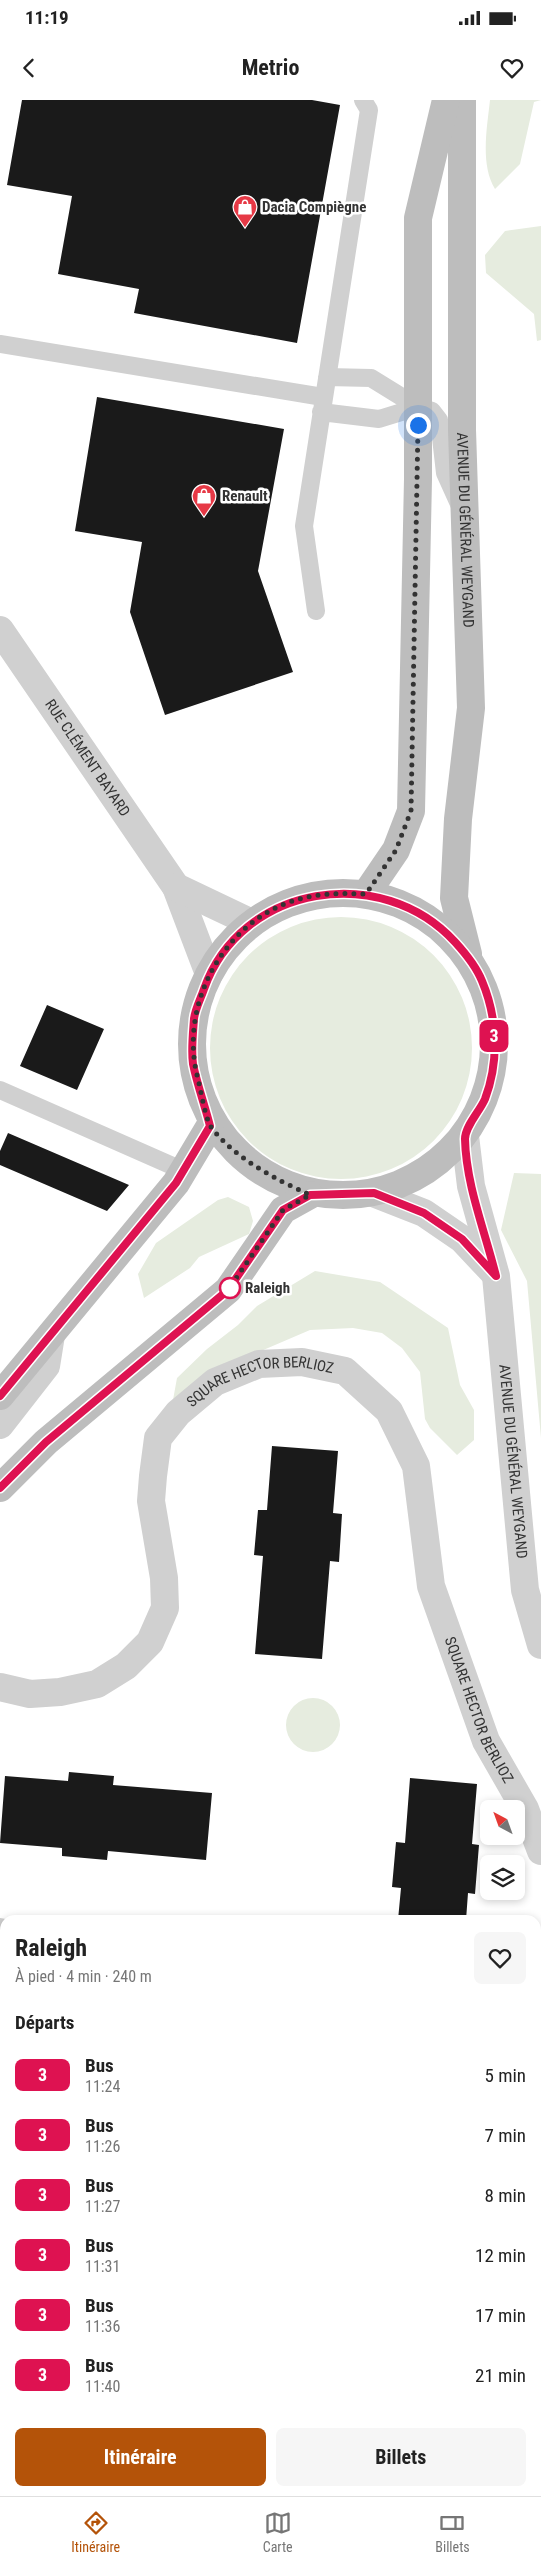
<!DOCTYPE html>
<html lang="fr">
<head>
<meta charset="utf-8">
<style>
  :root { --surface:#fff; --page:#f6f6f6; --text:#222; --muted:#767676; --line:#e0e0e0; --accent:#b45309 }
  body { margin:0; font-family:"Roboto Condensed",sans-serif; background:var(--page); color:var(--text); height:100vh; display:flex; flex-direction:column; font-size:19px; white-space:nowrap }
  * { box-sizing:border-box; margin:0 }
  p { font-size:16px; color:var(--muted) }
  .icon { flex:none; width:28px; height:28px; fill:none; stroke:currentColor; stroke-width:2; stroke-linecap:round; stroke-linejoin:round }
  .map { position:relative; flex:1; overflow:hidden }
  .panel { position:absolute; left:0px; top:1815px; width:541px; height:581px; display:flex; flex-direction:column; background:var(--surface); border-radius:15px 15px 0 0; box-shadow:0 2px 8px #0003 }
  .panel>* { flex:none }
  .badge { padding:0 10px; border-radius:8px; font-size:18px; line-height:32px }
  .needle { width:32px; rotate:319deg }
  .controls { position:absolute; left:480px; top:1700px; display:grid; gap:10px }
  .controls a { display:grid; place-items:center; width:45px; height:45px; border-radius:8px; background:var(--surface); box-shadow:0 2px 8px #0003; font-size:25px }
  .you { position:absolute; width:25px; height:25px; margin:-12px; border:4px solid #fff; border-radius:50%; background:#1a73e8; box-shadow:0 0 0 8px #1a73e833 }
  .map>.badge { position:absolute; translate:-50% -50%; box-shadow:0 0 0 2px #fff }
  h2 { padding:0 15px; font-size:19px; line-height:45px }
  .round { display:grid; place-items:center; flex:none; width:52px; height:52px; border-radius:8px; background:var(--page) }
  .headline { display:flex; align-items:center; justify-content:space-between; height:85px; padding:0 15px }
  h1 { font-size:24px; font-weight:700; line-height:38px }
  .cta { display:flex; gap:10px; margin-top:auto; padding:10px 15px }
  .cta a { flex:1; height:58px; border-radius:8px; background:var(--accent); color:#fff; font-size:20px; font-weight:700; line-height:58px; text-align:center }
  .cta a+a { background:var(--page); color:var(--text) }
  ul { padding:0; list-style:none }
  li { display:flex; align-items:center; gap:15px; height:60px; padding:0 15px }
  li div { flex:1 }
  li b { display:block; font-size:19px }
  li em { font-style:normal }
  li .badge { min-width:55px; font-weight:700; text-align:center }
  .status { display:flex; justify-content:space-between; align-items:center; height:35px; padding:0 25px; background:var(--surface); direction:ltr }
  .status svg { height:14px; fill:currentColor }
  header { display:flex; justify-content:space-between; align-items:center; height:65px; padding:0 15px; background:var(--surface); font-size:22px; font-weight:700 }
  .tabs { display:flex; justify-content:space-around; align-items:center; height:70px; border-top:1px solid var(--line); background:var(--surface); font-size:14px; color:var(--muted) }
  .tabs a { display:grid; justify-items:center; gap:2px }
  .tabs .active { color:var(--accent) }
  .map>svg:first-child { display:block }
  .green { fill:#e6ecdf }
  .building { fill:#1a1a1a }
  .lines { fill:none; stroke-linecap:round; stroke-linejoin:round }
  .service { stroke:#d0d0d0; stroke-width:18 }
  .minor { stroke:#d0d0d0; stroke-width:28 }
  .tertiary { stroke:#d0d0d0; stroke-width:28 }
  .secondary { stroke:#bdbdbd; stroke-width:28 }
  .line-casing { stroke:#fff; stroke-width:11 }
  .line { stroke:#de1251; stroke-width:8 }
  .walk { stroke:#333; stroke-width:5; stroke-dasharray:0 9 }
  .stop-dot { fill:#fff; stroke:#de1251; stroke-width:2.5 }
  .labels { text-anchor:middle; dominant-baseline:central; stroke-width:5; stroke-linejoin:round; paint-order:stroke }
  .poi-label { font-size:15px; font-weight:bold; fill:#333; stroke:#fff; text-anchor:start }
  .street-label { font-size:15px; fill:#333; stroke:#fff }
  .stop-label { font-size:15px; font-weight:bold; fill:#333; stroke:#fff; text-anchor:start }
</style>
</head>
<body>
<div class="status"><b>11:19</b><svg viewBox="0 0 49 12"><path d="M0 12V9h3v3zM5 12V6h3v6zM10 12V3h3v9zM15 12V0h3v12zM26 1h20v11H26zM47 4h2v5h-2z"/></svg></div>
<header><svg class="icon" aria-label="back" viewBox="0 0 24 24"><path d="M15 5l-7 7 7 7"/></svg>Metrio<svg class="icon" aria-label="heart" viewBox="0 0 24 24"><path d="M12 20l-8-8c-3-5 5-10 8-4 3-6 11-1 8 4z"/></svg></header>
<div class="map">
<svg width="541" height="2396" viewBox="0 0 541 2396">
  <rect width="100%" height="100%" fill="#fff"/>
  <!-- green -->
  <path class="green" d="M490,0h51l-7,2 -14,62 -25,25c-15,-25 -8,-61 -5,-89z
    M541,126v114l-4,1 -3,-27 -48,-41 -1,-18 20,-24z
    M210 948a131 131 0 1 1 262 0a131 131 0 1 1-262 0Z
    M514,1073l27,1v264l-14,-157 -26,-51z
    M228,1097l21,10 4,14 -4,13 -50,23 -9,11 -46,30 -6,-24 18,-31 62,-43z
    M315,1171l65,11 68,46 12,57 14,25v30l-17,15 -27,-27 -5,-9 -5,-47 -18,-24 -20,-15 -29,-5 -43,2 -79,34 -60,47 6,-33 30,-29 31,-24 19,-19z
    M286 1625a27 27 0 1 1 54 0a27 27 0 1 1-54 0Z"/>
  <!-- building -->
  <path class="building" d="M22,0h290l28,5 -43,238 -163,-30 5,-24 -81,-15 14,-78 -65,-11z
    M97,297l187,32 -26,142 35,101 -128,43 -35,-103 12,-70 -67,-11z
    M47,905l57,24 -27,61 -57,-24z
    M8,1033l121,52 -22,26 -107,-46v-14z
    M272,1346l66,5 -5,62 9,1 -3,48 -9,-1 -8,98 -67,-5 8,-98 -9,-1 4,-45h9z
    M69,1672l45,4 -1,9 99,8 -6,67 -98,-9 -1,9 -45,-4v-8l-62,-5 5,-67 63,5z
    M410,1678l67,6 -5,60 7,1 -4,49 -7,-1 -2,27h-68l3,-32 -9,-1 4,-45 9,1z"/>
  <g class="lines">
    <!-- service -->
    <path class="service" d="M0,244l323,53
      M327,277l44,1 47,29 14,4 7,9 6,53 14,31
      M321,312l58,7 39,-12
      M316,511l-12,-85 65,-416 -6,-10
      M0,990l184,81
      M0,1827l5,1
      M0,1885l5,-25
      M493,2396l1,-5"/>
    <!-- minor -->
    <g class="minor">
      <path d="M0,1325l46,-59 5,-31"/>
      <path id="s1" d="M0,1587l30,7 30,-2 37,-8 29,-18 24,-24 15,-34 -1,-30 -13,-77 2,-25 5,-38 20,-25 37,-31 44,-18 43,-2 43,9 44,40 27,55 15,120 55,155 39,68 16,42"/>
      <path d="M536,1928l5,1"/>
      <path d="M177,2396v-5"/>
    </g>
    <!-- tertiary -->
    <g class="tertiary">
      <path id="s2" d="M0,530l176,257 33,87"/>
      <path d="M176,787l76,36"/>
      <path id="s3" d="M465,1036l6,50 25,90 29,314 16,55"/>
      <path d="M373,1093l51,20 38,26 33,35"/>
    </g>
    <!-- secondary -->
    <g class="secondary">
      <path id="s4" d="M462,0v330l9,278 -13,111 -4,79 14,56"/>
      <circle cx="343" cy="944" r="151"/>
      <path d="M366,794l30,-44 15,-39 7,-332v-261l28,-118"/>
      <path d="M0,1296l176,-213 34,-57"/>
      <path d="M0,1388l46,-46 182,-152 55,-80 27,-15"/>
    </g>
  </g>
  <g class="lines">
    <!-- line casing -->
    <g class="line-casing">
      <path id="line" d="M0,1296l176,-213 34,-57c-5,-20 -13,-42 -17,-62 -2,-14 0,-31 1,-45 1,-10 7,-21 10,-30 37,-105 178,-127 251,-47 11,12 21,24 27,39 16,38 17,81 3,118 -5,12 -20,27 -20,40 1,46 20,92 31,137l-34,-37 -38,-26 -50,-20 -64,2 -27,15 -55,80 -182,152 -46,46"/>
    </g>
    <!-- line -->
    <use href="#line" class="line"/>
    <!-- walk -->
    <path class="walk" d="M230,1188l-2,2 55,-80 27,-15c-33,-15 -76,-37 -99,-68 -6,-10 -10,-36 -13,-48 -19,-70 21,-150 89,-176 26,-10 52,-10 79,-9l30,-44 15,-39 7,-386"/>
  </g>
  <!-- icons -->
  <defs>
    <g id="shop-pin" transform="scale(1.25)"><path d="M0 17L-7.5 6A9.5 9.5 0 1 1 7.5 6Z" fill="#e63946" stroke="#fff"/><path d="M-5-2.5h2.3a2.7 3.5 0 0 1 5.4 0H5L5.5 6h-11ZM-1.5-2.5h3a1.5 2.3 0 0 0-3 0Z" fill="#fff"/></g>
  </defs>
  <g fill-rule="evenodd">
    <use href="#shop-pin" x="245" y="107"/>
    <use href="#shop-pin" x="204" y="396"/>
  </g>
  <!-- markers -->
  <circle class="stop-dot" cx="230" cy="1188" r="10"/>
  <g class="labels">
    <!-- poi labels -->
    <g class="poi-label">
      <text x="262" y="107">Dacia Compiègne</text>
      <text x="222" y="396">Renault</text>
    </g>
    <!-- street labels -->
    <g class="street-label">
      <text stroke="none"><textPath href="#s4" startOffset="430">AVENUE DU GÉNÉRAL WEYGAND</textPath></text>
      <text stroke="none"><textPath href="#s2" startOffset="155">RUE CLÉMENT BAYARD</textPath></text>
      <text stroke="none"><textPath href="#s1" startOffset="500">SQUARE HECTOR BERLIOZ</textPath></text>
      <text stroke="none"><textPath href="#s3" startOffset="330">AVENUE DU GÉNÉRAL WEYGAND</textPath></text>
      <text stroke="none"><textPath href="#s1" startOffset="965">SQUARE HECTOR BERLIOZ</textPath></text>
    </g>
    <!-- stop labels -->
    <g class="stop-label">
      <text x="245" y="1188">Raleigh</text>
    </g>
  </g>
</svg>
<div class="controls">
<a><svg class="needle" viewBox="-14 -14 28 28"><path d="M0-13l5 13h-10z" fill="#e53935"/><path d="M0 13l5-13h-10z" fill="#767676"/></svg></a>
<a><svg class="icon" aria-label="layers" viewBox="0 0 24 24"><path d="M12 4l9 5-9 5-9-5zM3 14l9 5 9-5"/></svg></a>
</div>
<div class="you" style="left:418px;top:325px"></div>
<b class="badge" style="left:494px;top:936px;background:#de1251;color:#fff">3</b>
<section class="panel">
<div class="headline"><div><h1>Raleigh</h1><p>À pied · 4 min · 240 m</p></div><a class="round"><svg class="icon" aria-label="heart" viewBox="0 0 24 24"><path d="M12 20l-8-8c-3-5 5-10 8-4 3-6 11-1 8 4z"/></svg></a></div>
<h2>Départs</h2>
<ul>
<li><span class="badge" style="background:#de1251;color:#fff">3</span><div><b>Bus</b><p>11:24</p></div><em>5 min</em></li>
<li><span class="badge" style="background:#de1251;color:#fff">3</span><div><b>Bus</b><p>11:26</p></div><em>7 min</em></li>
<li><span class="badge" style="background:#de1251;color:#fff">3</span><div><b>Bus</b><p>11:27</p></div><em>8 min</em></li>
<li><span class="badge" style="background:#de1251;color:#fff">3</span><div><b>Bus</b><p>11:31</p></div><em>12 min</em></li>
<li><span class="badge" style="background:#de1251;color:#fff">3</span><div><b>Bus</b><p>11:36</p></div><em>17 min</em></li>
<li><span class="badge" style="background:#de1251;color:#fff">3</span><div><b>Bus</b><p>11:40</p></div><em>21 min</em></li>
</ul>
<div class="cta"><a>Itinéraire</a><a>Billets</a></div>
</section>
</div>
<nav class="tabs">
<a class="active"><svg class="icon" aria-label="directions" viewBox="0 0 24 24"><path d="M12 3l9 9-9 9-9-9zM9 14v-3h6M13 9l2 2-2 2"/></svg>Itinéraire</a>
<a><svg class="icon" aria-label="map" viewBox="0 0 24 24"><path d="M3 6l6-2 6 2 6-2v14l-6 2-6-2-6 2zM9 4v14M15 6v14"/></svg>Carte</a>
<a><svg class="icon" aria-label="tickets" viewBox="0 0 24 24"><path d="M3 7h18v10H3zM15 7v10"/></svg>Billets</a>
</nav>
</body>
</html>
